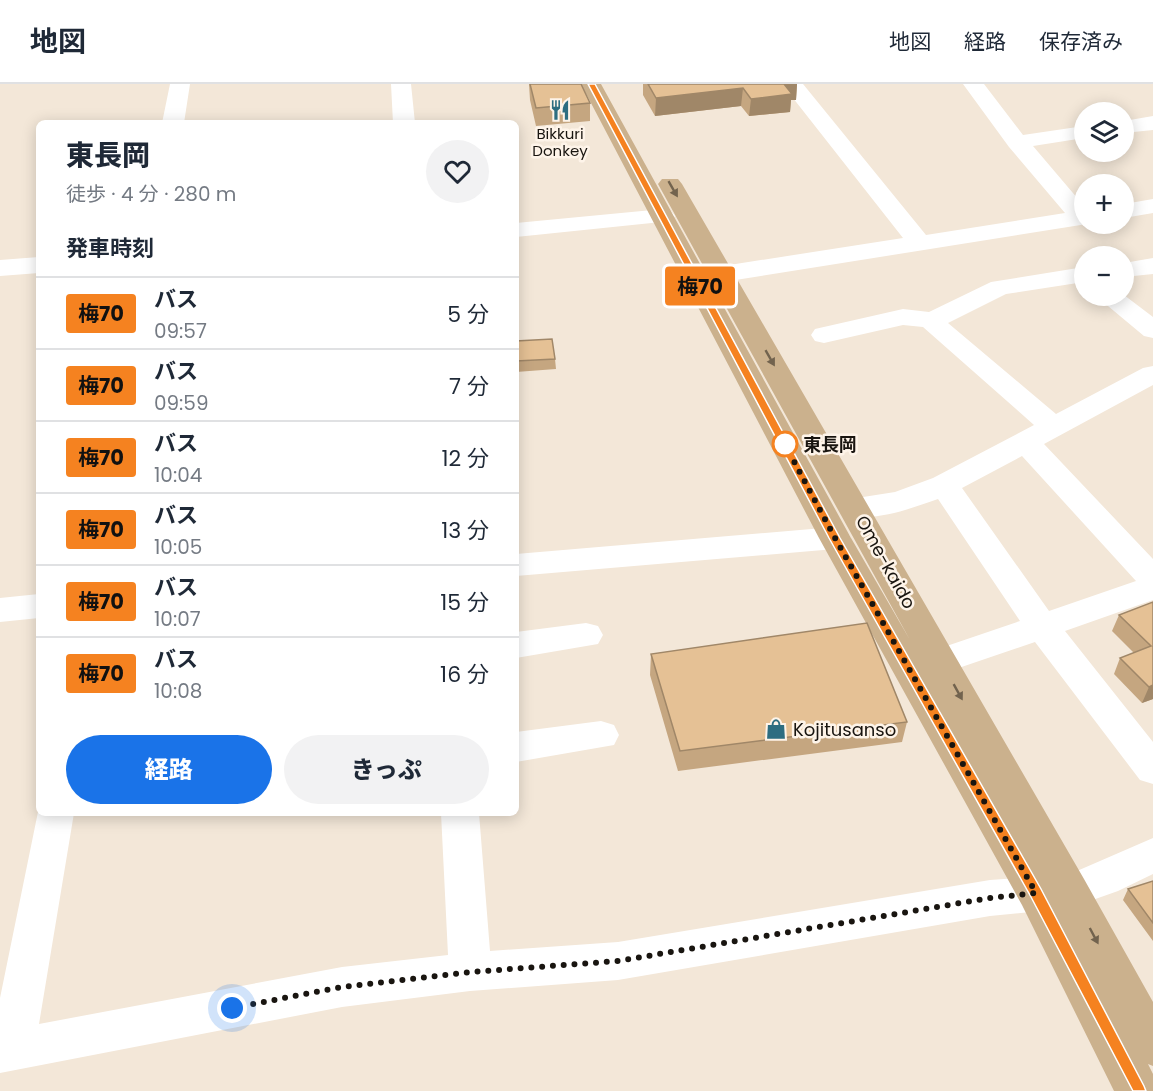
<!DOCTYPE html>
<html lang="ja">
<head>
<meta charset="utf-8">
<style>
  :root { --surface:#fff; --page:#f2f2f3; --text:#1f2937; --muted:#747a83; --line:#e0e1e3; --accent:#1a73e8 }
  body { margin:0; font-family:Poppins,"Noto Sans JP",sans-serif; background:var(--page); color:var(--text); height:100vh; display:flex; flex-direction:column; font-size:22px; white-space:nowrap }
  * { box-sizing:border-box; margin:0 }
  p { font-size:20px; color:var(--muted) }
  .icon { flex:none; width:33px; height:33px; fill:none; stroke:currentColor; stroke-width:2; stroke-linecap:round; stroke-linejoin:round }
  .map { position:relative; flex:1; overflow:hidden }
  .side { position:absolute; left:36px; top:36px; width:483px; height:696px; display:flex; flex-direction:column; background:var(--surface); border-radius:9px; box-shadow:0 3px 15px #0003 }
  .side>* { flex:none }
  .badge { padding:0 12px; border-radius:4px; font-size:21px; line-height:39px }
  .buttons { position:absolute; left:1074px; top:18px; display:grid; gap:12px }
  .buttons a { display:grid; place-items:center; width:60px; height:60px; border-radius:50%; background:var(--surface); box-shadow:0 3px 15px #0003; font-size:30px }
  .you { position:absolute; width:30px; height:30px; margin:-15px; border:4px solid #fff; border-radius:50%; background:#1a73e8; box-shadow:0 0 0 9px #1a73e833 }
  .map>.badge { position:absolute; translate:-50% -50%; box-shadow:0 0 0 3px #fff }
  h2 { padding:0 30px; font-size:22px; line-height:54px }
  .round { display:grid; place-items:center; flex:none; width:63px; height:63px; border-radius:32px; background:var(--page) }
  .summary { display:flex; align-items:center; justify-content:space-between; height:102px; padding:0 30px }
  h1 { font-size:28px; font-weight:800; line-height:45px }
  .button { display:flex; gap:12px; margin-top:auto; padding:12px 30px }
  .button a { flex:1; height:69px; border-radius:36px; background:var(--accent); color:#fff; font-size:24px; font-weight:800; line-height:69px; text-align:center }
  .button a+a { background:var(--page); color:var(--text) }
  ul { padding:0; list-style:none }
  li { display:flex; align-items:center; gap:18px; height:72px; padding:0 30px; border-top:2px solid var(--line) }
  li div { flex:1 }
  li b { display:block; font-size:22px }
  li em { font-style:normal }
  li .badge { min-width:66px; font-weight:700; text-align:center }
  header { display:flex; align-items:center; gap:36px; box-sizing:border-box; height:84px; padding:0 30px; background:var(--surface); border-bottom:2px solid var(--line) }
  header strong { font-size:28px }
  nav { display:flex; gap:33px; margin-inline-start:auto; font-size:21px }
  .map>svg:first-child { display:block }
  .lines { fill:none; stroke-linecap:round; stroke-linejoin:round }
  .minor { fill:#fff; fill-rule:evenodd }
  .major { fill:#cbb18d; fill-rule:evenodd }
  .wall { fill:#c5a680 }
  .shaded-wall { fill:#a08768 }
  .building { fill:#e5c195; stroke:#a08768; stroke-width:1.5 }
  .oneway { fill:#72634e }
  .line { fill:#f58220; stroke:#fff; stroke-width:1.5 }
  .walk { stroke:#191510; stroke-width:6; stroke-dasharray:0 10.8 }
  .stop-dot { fill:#fff; stroke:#f58220; stroke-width:3 }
  .labels { text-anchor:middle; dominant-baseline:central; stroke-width:5; stroke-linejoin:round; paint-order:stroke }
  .far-poi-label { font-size:15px; fill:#191510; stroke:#fef4e9 }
  .stop-label { font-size:18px; font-weight:bold; fill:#191510; stroke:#fef4e9; text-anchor:start }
  .street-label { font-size:18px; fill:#191510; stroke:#fef4e9 }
  .poi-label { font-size:18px; fill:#191510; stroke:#fef4e9; text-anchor:start }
</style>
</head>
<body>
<header>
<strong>地図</strong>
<nav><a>地図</a><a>経路</a><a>保存済み</a></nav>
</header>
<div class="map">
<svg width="1153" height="1007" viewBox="0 0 1153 1007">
  <rect width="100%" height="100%" fill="#f3e7d8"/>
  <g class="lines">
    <!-- minor -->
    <path class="minor" d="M170,0h20l-6,39h-22z
      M391,0h20l4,39h-22z
      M782,0h21l123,151 139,-22 -56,-66 -46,-63h21l39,51 61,-9v12l-51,8 51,60v18h3l-364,58 -9,-3 -4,-5 4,-5 9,-3 180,-28z
      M1153,32v14l-29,3v-12z
      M1153,115v14l-29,5v-14z
      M663,125l8,2 4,5 -4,5 -155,16v-14z
      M39,173v16l-39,3v-16z
      M1153,174v16l-29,3v-14z
      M1084,183v15l-78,12 -58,29 108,91 87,-46 10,-2v19l-109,59 109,115v41l-88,31 88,111v42l-13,-4 -105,-138 -94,32 -12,-4 -5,-9 5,-9 91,-31 -82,-122c-29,10 -64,24 -94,15l-5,-7 5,-7 51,-8 38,-14 101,-53 -111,-98 -20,-2 -79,18 -9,-2 -4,-6 4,-6 88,-20 26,3 62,-30zM1022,372l114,125 -87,30 -87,-123z
      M1124,211l29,22v21l-9,-2 -48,-40z
      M835,443l11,3 5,8 -5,8 -11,3 -319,27v-22z
      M39,510v24l-39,4v-24z
      M586,539l12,3 5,9 -5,9 -82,14v-26z
      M601,637l13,4 5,10 -5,10 -98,17v-30z
      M39,723v6h35l-35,211 303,-57 106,-12 -7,-142h38l11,138 128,-9 372,-62 80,-6 83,-36v36l-35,17 -48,17 -80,8 -372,64 -148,11 -128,16 -342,66v-75z"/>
    <!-- major -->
    <path class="major" d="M581,0h20l250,454 59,102 -252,-456 4,-5h16l4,5 402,695 69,123v64l-5,-2 5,10v17h-39l-92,-186 -203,-367z"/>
  </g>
  <!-- wall -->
  <path class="wall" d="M529,0l61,19v18l-54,5 -6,-26z
    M643,0h154l-1,16h-5l-1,12 -41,4 -8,-10 -86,10 -12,-21z
    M516,257l39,18 1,10 -40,3z
    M1153,518v97l-11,4 -28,-29 6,-16 14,-5 -22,-22 7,-16z
    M651,570l256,68 -5,20 -224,29 -28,-96z
    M1153,797v60l-30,-41 5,-11z"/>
  <!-- shaded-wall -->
  <path class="shaded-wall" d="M784,0h13l-1,16h-5l-1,12 -41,4 2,-17z
    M743,4l-2,18 -86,10 1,-18z
    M1153,601v14l-11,4 7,-16z"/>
  <!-- building -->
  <path class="building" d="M530,0h51l9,19 -54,5z
    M648,0h136l8,10 -41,5 -8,-11 -87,10z
    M552,255l3,20 -39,2v-20z
    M1153,518v83l-4,2 -29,-29 31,-12 -32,-31z
    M867,539l40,99 -227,29 -29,-97z
    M1153,797v42l-25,-34z"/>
  <!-- one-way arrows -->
  <defs><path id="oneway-solid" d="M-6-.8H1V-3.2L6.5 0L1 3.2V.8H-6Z" transform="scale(1.5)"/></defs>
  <g class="oneway">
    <use href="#oneway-solid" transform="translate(673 105) rotate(60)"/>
    <use href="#oneway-solid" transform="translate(770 274) rotate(60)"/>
    <use href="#oneway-solid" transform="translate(958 608) rotate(61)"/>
    <use href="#oneway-solid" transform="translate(1094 852) rotate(62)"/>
  </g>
  <!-- line -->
  <path class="line" d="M588,0h7l245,454 201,351 103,197 2,5h-13l-102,-194 -202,-359z"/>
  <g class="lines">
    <!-- walk -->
    <path class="walk" d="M232,924l110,-21 129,-15 147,-11 372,-63 46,-5 -201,-355 -54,-101 4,7"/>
  </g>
  <!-- icons -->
  <defs>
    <g id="restaurant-bare" transform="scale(1.62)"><path d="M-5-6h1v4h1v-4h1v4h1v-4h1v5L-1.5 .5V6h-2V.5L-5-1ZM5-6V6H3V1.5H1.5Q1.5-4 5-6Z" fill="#2d6d81" stroke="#fef4e9" stroke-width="2.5" paint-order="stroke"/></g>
    <g id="shop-bare" transform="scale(1.62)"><path d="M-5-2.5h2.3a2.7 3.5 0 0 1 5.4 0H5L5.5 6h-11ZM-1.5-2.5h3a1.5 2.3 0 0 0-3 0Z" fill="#2d6d81" stroke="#fef4e9" stroke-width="2.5" paint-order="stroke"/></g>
  </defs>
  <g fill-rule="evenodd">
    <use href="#restaurant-bare" x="560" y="26"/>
    <use href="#shop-bare" x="776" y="645"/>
  </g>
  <!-- markers -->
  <circle class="stop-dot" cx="785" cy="360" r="12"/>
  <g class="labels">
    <!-- far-poi labels -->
    <g class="far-poi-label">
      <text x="560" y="49">Bikkuri<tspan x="560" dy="17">Donkey</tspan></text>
    </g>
    <!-- stop labels -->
    <g class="stop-label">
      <text x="803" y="360">東長岡</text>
    </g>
    <!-- street labels -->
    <g class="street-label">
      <text transform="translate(886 478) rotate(61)">Ome-kaido</text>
    </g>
    <!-- poi labels -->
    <g class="poi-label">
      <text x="793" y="645">Kojitusanso</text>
    </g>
  </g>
</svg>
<div class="buttons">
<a><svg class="icon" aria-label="layers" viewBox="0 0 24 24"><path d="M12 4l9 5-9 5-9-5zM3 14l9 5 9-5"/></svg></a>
<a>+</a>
<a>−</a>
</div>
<div class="you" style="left:232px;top:924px"></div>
<b class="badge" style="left:700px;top:202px;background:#f58220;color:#111">梅70</b>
<section class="side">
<div class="summary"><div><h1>東長岡</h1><p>徒歩 · 4 分 · 280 m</p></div><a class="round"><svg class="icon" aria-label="heart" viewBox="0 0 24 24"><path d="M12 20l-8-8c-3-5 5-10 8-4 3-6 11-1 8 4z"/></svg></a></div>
<h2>発車時刻</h2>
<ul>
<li><span class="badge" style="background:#f58220;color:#111">梅70</span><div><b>バス</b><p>09:57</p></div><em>5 分</em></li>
<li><span class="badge" style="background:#f58220;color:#111">梅70</span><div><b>バス</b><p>09:59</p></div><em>7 分</em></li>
<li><span class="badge" style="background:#f58220;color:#111">梅70</span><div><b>バス</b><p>10:04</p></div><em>12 分</em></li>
<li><span class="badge" style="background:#f58220;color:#111">梅70</span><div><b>バス</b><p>10:05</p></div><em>13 分</em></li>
<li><span class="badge" style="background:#f58220;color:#111">梅70</span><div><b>バス</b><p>10:07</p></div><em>15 分</em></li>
<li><span class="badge" style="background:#f58220;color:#111">梅70</span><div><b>バス</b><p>10:08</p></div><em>16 分</em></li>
</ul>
<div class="button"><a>経路</a><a>きっぷ</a></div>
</section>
</div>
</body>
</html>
